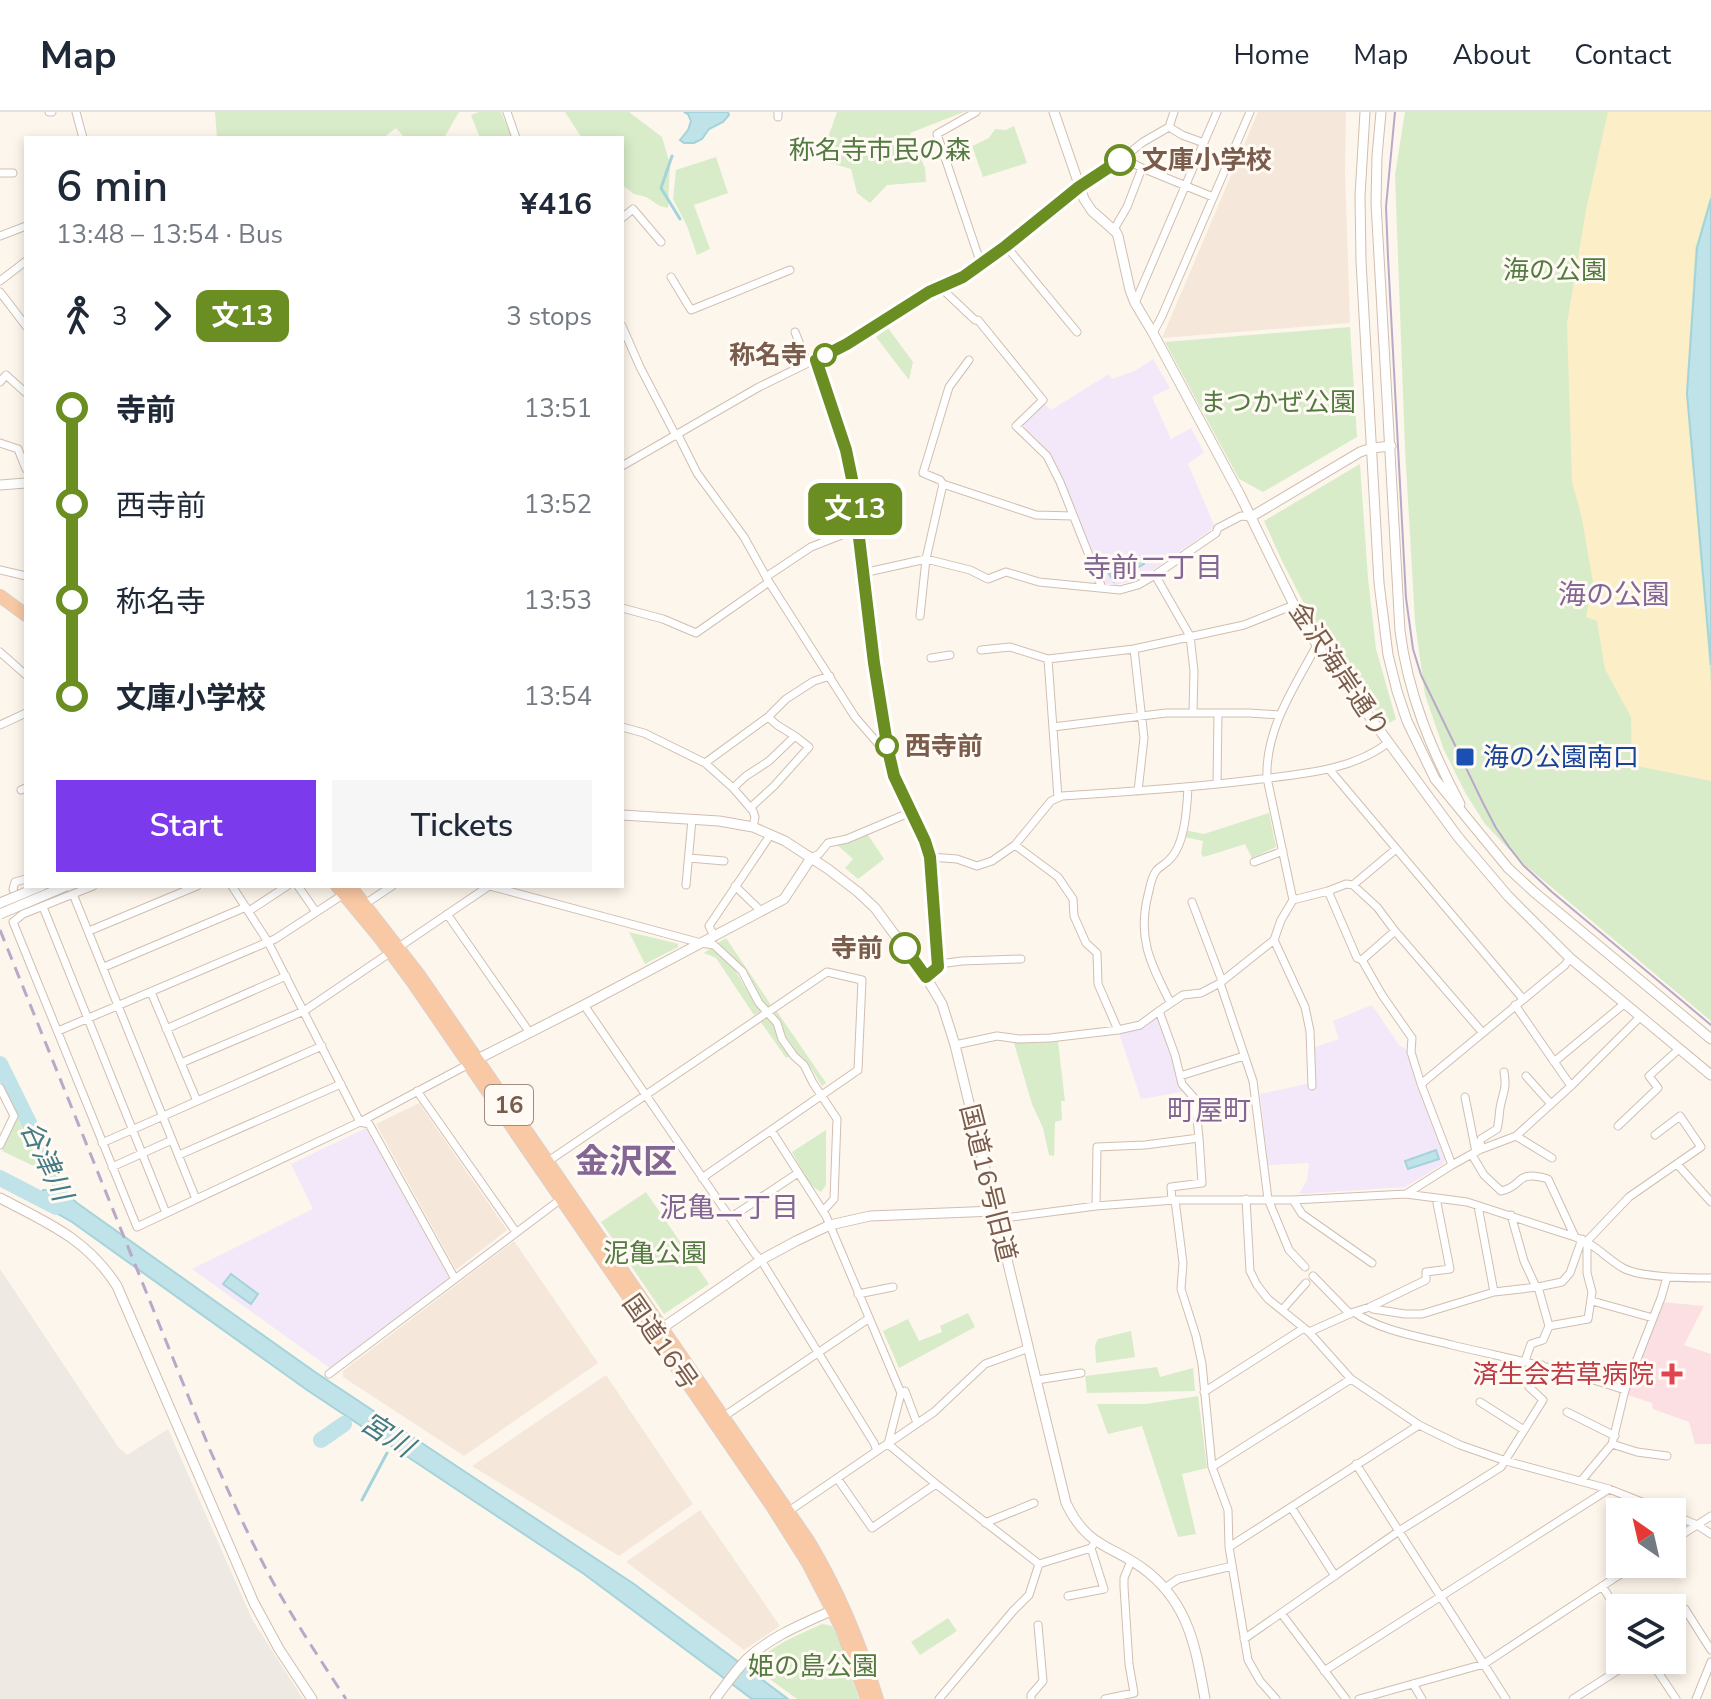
<!DOCTYPE html>
<html lang="en">
<head>
<meta charset="utf-8">
<style>
  :root { --surface:#fff; --page:#f6f6f7; --text:#1f2937; --muted:#747a83; --line:#e0e1e3; --accent:#7c3aed }
  body { margin:0; font-family:"Nunito Sans","Noto Sans JP",sans-serif; background:var(--page); color:var(--text); height:100vh; display:flex; flex-direction:column; font-size:30px; white-space:nowrap }
  * { box-sizing:border-box; margin:0 }
  p { font-size:26px; color:var(--muted) }
  .icon { flex:none; width:44px; height:44px; fill:none; stroke:currentColor; stroke-width:2; stroke-linecap:round; stroke-linejoin:round }
  .map { position:relative; flex:1; overflow:hidden }
  .details { position:absolute; left:24px; top:24px; width:600px; height:752px; display:flex; flex-direction:column; background:var(--surface); border-radius:0px; box-shadow:0 4px 12px #0003 }
  .details>* { flex:none }
  .badge { padding:0 16px; border-radius:12px; font-size:28px; line-height:52px }
  .needle { width:52px; rotate:326deg }
  .controls { position:absolute; left:1606px; top:1386px; display:grid; gap:16px }
  .controls a { display:grid; place-items:center; width:80px; height:80px; border-radius:0px; background:var(--surface); box-shadow:0 4px 12px #0003; font-size:40px }
  .map>.badge { position:absolute; translate:-50% -50%; box-shadow:0 0 0 4px #fff }
  .legs { display:flex; align-items:center; gap:12px; height:88px; padding:0 32px; font-size:26px }
  .legs p { margin-inline-start:auto }
  .headline { display:flex; align-items:center; justify-content:space-between; height:136px; padding:0 32px }
  h1 { font-size:44px; font-weight:600; line-height:60px }
  .cta { display:flex; gap:16px; margin-top:auto; padding:16px 32px }
  .cta a { flex:1; height:92px; border-radius:0px; background:var(--accent); color:#fff; font-size:32px; font-weight:600; line-height:92px; text-align:center }
  .cta a+a { background:var(--page); color:var(--text) }
  ul { padding:0 32px; list-style:none }
  li { display:flex; align-items:center; gap:28px; height:96px; font-size:30px }
  li i { display:grid; place-items:center; width:12px; height:100%; margin:0 10px; background:currentColor }
  li i::after { content:''; width:20px; height:20px; margin:-10px; border:6px solid; border-radius:50%; background:var(--surface) }
  li p { margin-inline-start:auto }
  li:first-child i { background:linear-gradient(#0000 50%,currentColor 0) }
  li:last-child i { background:linear-gradient(currentColor 50%,#0000 0) }
  header { display:flex; align-items:center; gap:48px; box-sizing:border-box; height:112px; padding:0 40px; background:var(--surface); border-bottom:2px solid var(--line) }
  header strong { font-size:38px }
  nav { display:flex; gap:44px; margin-inline-start:auto; font-size:28px }
  .map>svg:first-child { display:block }
  .residential { fill:#f5e8da }
  .industrial { fill:#efe9e4 }
  .education { fill:#f3e8fa }
  .medical { fill:#fbdfe3 }
  .green { fill:#d8ecc9 }
  .sand { fill:#fcefc7 }
  .water { fill:#bfe3e8; stroke:#a5d3da; stroke-width:2 }
  .lines { fill:none; stroke-linecap:round; stroke-linejoin:round }
  .stream { stroke:#a5d3da; stroke-width:3 }
  .river { stroke:#bfe3e8; stroke-width:16 }
  .minor-casing { stroke:#d1beb0; stroke-width:9 }
  .tertiary-casing { stroke:#d1beb0; stroke-width:11 }
  .trunk-casing { stroke:#dad1cd; stroke-width:14 }
  .minor { stroke:#fff; stroke-width:7 }
  .tertiary { stroke:#fff; stroke-width:9 }
  .trunk { stroke:#f9c8a4; stroke-width:12 }
  .tram { stroke:#b9a8c9; stroke-width:2 }
  .rail { stroke:#b9a8c9; stroke-width:3; stroke-dasharray:12 8; stroke-linecap:butt }
  .tertiary-bridge-casing { stroke:#d1beb0; stroke-width:11; stroke-linecap:butt }
  .tertiary-bridge { stroke:#fff; stroke-width:9 }
  .line-1-casing { stroke:#fff; stroke-width:18 }
  .line-1 { stroke:#6b8e23; stroke-width:12 }
  .stop-1-dot { fill:#fff; stroke:#6b8e23; stroke-width:4 }
  .transit-dot { fill:#1a4fb4; stroke:#fffaf3; stroke-width:3 }
  .health-dot { fill:#e0444e; stroke:#fffaf3; stroke-width:3 }
  .labels { text-anchor:middle; dominant-baseline:central; stroke-width:6; stroke-linejoin:round; paint-order:stroke }
  .shield { fill:#fffaf3; stroke:#a28b7f; stroke-width:2 }
  .shield-label { font-size:24px; font-weight:bold; fill:#7a5c4d }
  .park-label { font-size:26px; fill:#537a41; stroke:#fffaf3 }
  .stop-label { font-size:26px; font-weight:bold; fill:#7a5c4d; stroke:#fffaf3; text-anchor:start }
  .street-label { font-size:26px; fill:#7a5c4d; stroke:#fffaf3 }
  .transit-label { font-size:26px; fill:#164399; stroke:#fffaf3; text-anchor:start }
  .health-label { font-size:26px; fill:#be3a42; stroke:#fffaf3; text-anchor:end }
  .neighbourhood-label { font-size:28px; fill:#846695; stroke:#fffaf3 }
  .water-label { font-size:28px; font-style:italic; fill:#437c86; stroke:#fffaf3 }
  .district-label { font-size:34px; font-weight:bold; fill:#846695; stroke:#fffaf3 }
</style>
</head>
<body>
<header>
<strong>Map</strong>
<nav><a>Home</a><a>Map</a><a>About</a><a>Contact</a></nav>
</header>
<div class="map">
<svg width="1711" height="1587" viewBox="0 0 1711 1587">
  <rect width="100%" height="100%" fill="#fdf6ec"/>
  <!-- residential -->
  <path class="residential" d="M1258,0h88l-1,58 5,153 -188,15z
    M419,991l88,127 -51,40 -80,-146z
    M514,1129l84,122 -134,93 -121,-79v-6z
    M606,1263l87,129 -74,52 -147,-90z
    M700,1398l80,116 -36,24 -118,-88z"/>
  <!-- industrial -->
  <path class="industrial" d="M0,1157l119,179 8,7 41,-26 84,190 51,80h-303z"/>
  <!-- education -->
  <path class="education" d="M1153,247l17,29 -18,9 19,42 20,-11 13,24 -16,12 27,63 -75,52 -24,6 -13,-1 -43,-112 -9,-16 -28,-30v-2l22,-20 6,6 58,-36 3,5 23,-8z
    M1372,893l27,40 7,4 11,38 28,72 -2,5 -38,23 -106,7 8,-14 2,-17 -41,2 -8,-71 56,-12 -4,-34 27,-9 -6,-18z
    M1158,904l24,76 -41,7 -22,-66z
    M366,1016l83,150 -119,90 -138,-99 121,-60 -22,-45z"/>
  <!-- medical -->
  <path class="medical" d="M1662,1190l42,4 -20,39 27,9v90h-16l-6,-22 -36,-13 -1,-6 -27,-9z"/>
  <!-- green -->
  <path class="green" d="M215,0h244l-15,26h-39l-9,-10 -13,10h-166z
    M479,0h22l11,26h-32l-9,-23z
    M565,0h64l33,25 8,27 -2,44 -8,-2 -14,-9 -12,-3 -12,-9v-47h-40z
    M837,0h127l-54,21 15,35 1,14 -39,3 -17,18 -13,-10 -6,-24 -20,-6 -7,-14z
    M1405,0h306v909l-192,-161 -34,-36 -19,-30 -22,-44 -19,-55 -10,-73 -10,-174 -10,-273z
    M1014,14l13,37 -44,14 -11,-31 17,-8 6,-9 11,1z
    M716,45l12,36 -34,12 16,44 -13,6 -10,-29 -14,-27 3,-29z
    M1350,215l7,110 -94,55 -24,-13 -74,-137z
    M888,216l25,34 -4,18 -33,-43z
    M1360,352l8,114 8,71 20,70 -10,6 -74,-106 -30,-58 -18,-40z
    M1269,701l7,34 -24,11 -7,-14 -41,13 -3,-3 2,-13 -19,-4 1,-7 19,4z
    M868,723l16,24 -26,20 -13,-11 8,-9 -17,-15 16,-3z
    M629,820l46,11 3,1v3l-33,17z
    M726,826l45,67 -4,2c-9,-10 -14,-23 -21,-34 -7,-12 -18,-21 -28,-30z
    M711,836l22,19 23,38 6,6 -8,4 -38,-57 -12,-5z
    M776,898l50,73 -4,3 -14,-23 -11,-10 -11,-16 -6,-15 -7,-7z
    M767,905l7,8 16,31 -4,2 -26,-37z
    M1058,930l7,59h-4l1,19 -7,2 -1,34 -5,-1 -6,-27 -11,-24 -18,-61z
    M17,1005l25,53 -40,-19z
    M826,1018v55l-5,7 -11,-7 -18,-33z
    M646,1080l63,92 -45,30 -63,-92z
    M968,1201l7,14 -76,41 -16,-37 25,-12 11,22 23,-9 -2,-6z
    M1131,1219l4,26 -39,6 -1,-17 3,-7z
    M1157,1255l3,10 33,-9 2,23 -108,2 -2,-17z
    M1198,1284l9,72 -25,6 14,60 -18,3 -36,-111 -34,8 -11,-30h49z
    M948,1506l9,13 -37,24 -9,-13z
    M822,1512l10,2 5,8 22,65h-62l-42,-31v-4c16,-19 44,-29 67,-40z"/>
  <!-- sand -->
  <path class="sand" d="M1608,0h103v82l-16,54 -9,146 25,291v96l-79,-16 -1,-48 -26,-48 -8,-48 -11,-4 7,-35 -12,-68 -9,-32 -5,-159 19,-113z"/>
  <!-- water -->
  <path class="water" d="M684,0h44l1,3 -6,7 -14,7 -7,10 -8,4h-10l-4,-3 8,-10 3,-9 -3,-7z
    M1711,87v466l-24,-272 10,-145z
    M1139,444l5,8 -30,18 -5,-8z
    M27,1000l41,83 9,8 238,169 319,212 154,115h-36l-168,-125 -277,-184 -235,-168 -35,-20 6,-12h8l3,-6 -33,-69z
    M1436,1038l3,9 -31,10 -3,-8z
    M231,1162l27,20 -7,10 -28,-20z"/>
  <g class="lines">
    <!-- stream -->
    <path class="stream" d="M672,44l-11,32 19,31
      M362,1388l25,-47"/>
    <!-- river -->
    <path class="river" d="M0,952l33,67
      M0,1066l56,29
      M321,1328l23,-16"/>
    <!-- minor casing -->
    <g class="minor-casing">
      <path id="minor" d="M49,0h3
        M76,0l7,26
        M507,0l9,26
        M778,0v5
        M976,0l-39,22 44,130
        M1169,15l13,8 22,8
        M1123,46l19,10 71,29
        M0,61h13
        M622,106l11,-9 28,33
        M1113,119l14,-24 15,-39
        M0,124l26,-10
        M1006,134l71,86
        M671,165l20,33 99,-40
        M0,169l26,-20
        M940,175l35,33h3l65,80 -27,26 31,30 13,26 42,106
        M0,180l26,34
        M1135,191l82,-191
        M622,214l18,41 36,69
        M795,220l12,30
        M1153,221l9,-17 88,-204
        M816,248l30,90 6,29 22,184 14,87 6,26 31,65 5,16 4,73 5,34 -4,6 -9,7
        M969,248l-20,27 -26,86 17,7 3,4 93,31 37,1
        M0,270l6,-7 20,18
        M678,323l19,38 47,64 25,45 86,135 26,30 7,3
        M0,331l18,6 8,20
        M622,354l137,-79 88,-43 82,-52 34,-15 43,-31 73,-59 44,-29 20,-16 26,-15 5,-15
        M0,458l26,6
        M863,461l63,-14 44,11 18,9 18,-7 33,10 81,8 18,-5 17,-10 61,-42 2,-5 23,-12 10,1
        M1155,463l35,61 4,35 -1,41
        M766,465l45,-30 46,-18
        M622,496l41,11 33,14 73,-51
        M920,504l6,-57 17,-75
        M1134,537l10,89 -6,53
        M981,538l29,-3 38,12 86,-10 110,-24 50,-20
        M0,540l26,23
        M931,546l19,-3
        M1048,547l10,139
        M0,613l26,-12
        M622,615l22,6 61,30 28,25 20,23 2,6 -2,10
        M1053,615l113,-14h83l31,2
        M705,651l63,-46 18,-18 28,-18 16,-5
        M1329,657l194,230
        M1217,672l1,-71
        M733,676l13,-12 23,-15 26,-25 -18,-11 -9,-8
        M21,678l5,-2
        M750,696l24,-22 35,-39 -14,-11
        M1015,733l43,32 15,22 1,17 12,27 11,10 1,31 20,46
        M930,745l27,2 20,7 15,-5 23,-16 36,-44 11,-5c64,-4 127,-8 191,-16 46,-6 96,-8 135,-37
        M689,746l35,3
        M811,746l8,-4 9,-11 19,-4 64,-27
        M1254,750l29,-11
        M686,773l6,-66
        M1353,773l24,22 18,24 87,101
        M93,774l-70,28 -10,8 124,305 223,-105 109,-58
        M232,774l36,56 92,180 9,2 86,155
        M298,774l18,26
        M490,774l211,57 13,2 28,26 17,32 18,20 5,16 12,17 10,9 9,18 24,36 -3,80 -11,12
        M735,774l26,25
        M1328,779l29,67 5,2 20,35 30,43 -1,14 10,32 31,81
        M73,782l123,305
        M1293,788l-26,-122c-2,-49 28,-92 50,-133
        M18,789l-5,-12 2,-7 11,-3
        M1192,790l30,79
        M365,792l27,-18
        M43,795l123,306
        M249,799l38,-25
        M447,802l83,119
        M89,819l108,-45
        M714,824l-5,-10 62,-92
        M1274,828l31,67 5,24 2,55
        M399,835l90,-61
        M1362,848l33,-29
        M939,852l23,-3 59,-2
        M104,855l142,-60
        M1220,871l33,98 15,118 21,51 16,17
        M151,880l46,109
        M1170,890c-19,-38 -33,-63 -22,-107 2,-8 3,-17 8,-24 4,-5 10,-7 14,-12 15,-15 17,-51 18,-72
        M584,893l171,249 6,6 113,183 3,8
        M1515,893l56,81
        M1159,899l24,-16 18,-2 19,-10 54,-43 7,-20 12,-20 35,-9 18,-7 7,1 43,-36
        M166,917l120,-53
        M58,919l217,-92 69,-45
        M955,933l42,-9 22,3 31,-1 68,-8 22,-5 19,-14 16,44 7,29 13,15 4,39 -54,7 -48,2 -1,59
        M1554,950l70,-58
        M181,951l123,-52 87,-59
        M1180,964l64,-20
        M1526,964l25,28
        M1421,972l144,-119 5,-7
        M0,976l14,28 -14,29
        M417,979l99,141
        M1465,985l11,55
        M1618,1014l40,-38 -9,-12 30,-27
        M771,1018l55,86 75,177 -13,51
        M1516,1024l36,22
        M102,1031l220,-97
        M1479,1038l2,-11 16,-10c2,-7 2,-14 3,-21 3,-16 7,-19 4,-36
        M179,1043l162,-71
        M1472,1043l12,20 17,16c23,-4 13,-22 47,-12l27,58
        M547,1050l280,-190 35,8 -4,90 -156,108
        M1677,1052l34,38
        M112,1055l60,-27
        M1406,1082l46,-29 27,-15 37,-14 55,-50 69,-69
        M1246,1087l4,72 7,14 11,14 41,33 42,47 68,46 41,20 46,16 103,28 58,23
        M1172,1088l-1,-13 31,-4 -3,-45
        M1175,1088l8,63 -2,26 15,47 6,28 10,103 16,43 1,37 19,113 12,21 16,18
        M1293,1088l9,14 70,49
        M1478,1094l16,86
        M1511,1103l13,46 12,26
        M730,1106l68,-45
        M997,1107l99,-13 79,-6h118l113,-6 61,8 108,35c19,6 31,21 48,31 17,10 67,10 88,10
        M1313,1164l37,38
        M1538,1175l11,39
        M858,1182l35,-7
        M1592,1189l61,17
        M1370,1195l3,2 32,5h17l72,-22 44,-5 24,-5 8,-9 12,-34
        M1282,1198l24,-27
        M1354,1200l16,-5 56,-27v-8l24,-3 -14,-71
        M1309,1220l45,-20c26,19 67,25 98,33 58,14 116,25 173,45
        M1525,1249l6,-17 12,-4 6,-14 39,-7 4,-27 -5,-19v-32l42,-44 72,-50 -21,-31 -25,19
        M329,1262l232,-175
        M1037,1268l44,-7
        M905,1279l12,32
        M1204,1280l100,-64
        M1480,1290l44,28
        M1567,1300l48,24
        M723,1305l145,-98
        M888,1332l48,40 103,80
        M1612,1332l25,8 30,4
        M1356,1352l150,235
        M1212,1355l139,-88
        M837,1366l35,50 64,-44
        M1581,1369l31,-37 13,-54 36,-92 6,-21
        M1291,1395l44,69
        M789,1399l145,-99 51,-48 44,-16
        M1672,1402l25,11 14,-9
        M985,1411l49,-20
        M1672,1429l25,-16 14,9
        M1229,1435l190,-122
        M1039,1452l52,-16
        M1602,1474l18,28
        M1165,1476l13,-9 54,-13
        M1068,1484l36,-7 -13,-41 5,-7
        M1685,1497l26,41
        M1281,1501l65,86
        M1244,1527l155,-108 102,-64 42,-67 -14,-13 13,-22
        M1650,1548l26,39
        M1324,1559l285,-182
        M1413,1572l9,15
        M939,1587l74,-88 16,-16 10,-31
        M1031,1587v-4l12,-14 -5,-56
        M1105,1587l29,-6 -5,-29 -5,-77v-9l7,-17
        M1359,1587l125,-35 152,-100
        M1573,1587l61,-39
        M1696,1587l15,-37"/>
    </g>
    <!-- tertiary casing -->
    <g class="tertiary-casing">
      <path id="tertiary" d="M1054,0l30,87 8,12 24,21 2,4 12,54 5,13 18,30 87,162 54,110 23,40 141,192 50,59 62,62 141,117
        M1365,0l-5,84 1,65 18,322 9,72 9,36 10,30 28,58 73,89 26,24 177,147
        M1381,0l-4,44 -1,47 24,428c8,63 31,118 60,173
        M0,373l26,-2
        M1251,405l109,-65 12,-4 19,-2
        M622,703l97,6 34,6 32,14 43,28 30,23 17,16 51,69 16,27 13,41 111,458c22,47 49,42 83,70 41,34 47,77 56,126
        M472,950l112,-57 200,-106 27,-41
        M0,1086c48,25 87,41 117,88l137,317 25,46 33,50
        M658,1219l103,-71 35,-19 34,-16 40,-9 125,-5
        M715,1587c10,-13 20,-28 32,-40 24,-23 58,-36 88,-50"/>
    </g>
    <!-- trunk casing -->
    <g class="trunk-casing">
      <path id="trunk" d="M0,484l26,19
        M337,774l43,52 32,43 360,525 36,57 34,66 25,70
        M350,774l69,89 390,567c30,50 51,101 68,157"/>
    </g>
    <!-- minor -->
    <use href="#minor" class="minor"/>
    <!-- tertiary -->
    <use href="#tertiary" class="tertiary"/>
    <!-- trunk -->
    <use href="#trunk" class="trunk"/>
    <!-- tram -->
    <path class="tram" d="M1395,0l-9,95 2,50 18,341 7,51 8,26 62,128 13,25 13,19 14,18 29,27 159,133"/>
    <!-- rail -->
    <path class="rail" d="M0,818l210,520c20,45 40,90 64,134 22,39 47,77 72,115"/>
    <!-- tertiary-bridge casing -->
    <g class="tertiary-bridge-casing">
      <path id="tertiary-bridge" d="M0,791l41,-17
        M0,802l66,-28"/>
    </g>
    <!-- tertiary-bridge -->
    <use href="#tertiary-bridge" class="tertiary-bridge"/>
  </g>
  <g class="lines">
    <!-- line-1 casing -->
    <g class="line-1-casing">
      <path id="line-1" d="M905,836l21,29 12,-10 -8,-110 -5,-16 -31,-65 -6,-26 -14,-87 -22,-184 -6,-29 -30,-90 31,-16 82,-52 34,-15 43,-31 73,-59 41,-27"/>
    </g>
    <!-- line-1 -->
    <use href="#line-1" class="line-1"/>
  </g>
  <!-- markers -->
  <g class="stop-1-dot">
    <circle cx="1120" cy="48" r="14"/>
    <circle cx="825" cy="243" r="10"/>
    <circle cx="887" cy="634" r="10"/>
    <circle cx="905" cy="836" r="14"/>
  </g>
  <rect class="transit-dot" x="1455" y="635" width="20" height="20" rx="4"/>
  <path class="health-dot" d="M1668 1250h8v8h8v8h-8v8h-8v-8h-8v-8h8z"/>
  <g class="labels">
    <!-- shield labels -->
    <rect class="shield" x="485" y="973" width="48" height="40" rx="6"/>
    <g class="shield-label">
      <text x="509" y="993">16</text>
    </g>
    <!-- park labels -->
    <g class="park-label">
      <text x="880" y="38">称名寺市民の森</text>
      <text x="1555" y="158">海の公園</text>
      <text x="1278" y="290">まつかぜ公園</text>
      <text x="655" y="1141">泥亀公園</text>
      <text x="813" y="1554">姫の島公園</text>
    </g>
    <!-- stop labels -->
    <g class="stop-label">
      <text x="1142" y="48">文庫小学校</text>
      <text x="807" y="243" text-anchor="end">称名寺</text>
      <text x="905" y="634">西寺前</text>
      <text x="883" y="836" text-anchor="end">寺前</text>
    </g>
    <!-- street labels -->
    <g class="street-label">
      <text transform="translate(1339 558) rotate(56)">金沢海岸通り</text>
      <text transform="translate(988 1071) rotate(76)">国道16号旧道</text>
      <text transform="translate(660 1230) rotate(55)">国道16号</text>
    </g>
    <!-- transit labels -->
    <g class="transit-label">
      <text x="1483" y="645">海の公園南口</text>
    </g>
    <!-- health labels -->
    <g class="health-label">
      <text x="1654" y="1262">済生会若草病院</text>
    </g>
    <!-- neighbourhood labels -->
    <g class="neighbourhood-label">
      <text x="1153" y="456">寺前二丁目</text>
      <text x="1614" y="483">海の公園</text>
      <text x="1209" y="999">町屋町</text>
      <text x="729" y="1096">泥亀二丁目</text>
    </g>
    <!-- water labels -->
    <g class="water-label">
      <text transform="translate(46 1049) rotate(65)">谷津川</text>
      <text transform="translate(387 1323) rotate(33)">宮川</text>
    </g>
    <!-- district labels -->
    <g class="district-label">
      <text x="626" y="1050">金沢区</text>
    </g>
  </g>
</svg>
<div class="controls">
<a><svg class="needle" viewBox="-14 -14 28 28"><path d="M0-13l5 13h-10z" fill="#e53935"/><path d="M0 13l5-13h-10z" fill="#747a83"/></svg></a>
<a><svg class="icon" aria-label="layers" viewBox="0 0 24 24"><path d="M12 4l9 5-9 5-9-5zM3 14l9 5 9-5"/></svg></a>
</div>
<b class="badge" style="left:855px;top:397px;background:#6b8e23;color:#fff">文13</b>
<section class="details">
<div class="headline"><div><h1>6 min</h1><p>13:48 – 13:54 · Bus</p></div><b>¥416</b></div>
<div class="legs"><svg class="icon" aria-label="walk" viewBox="0 0 24 24"><circle cx="13" cy="4" r="2"/><path d="M13 8l-2 6 4 7M11 14l-3 7M7 12l3-4h3l4 4"/></svg>3<svg class="icon" aria-label="forward" viewBox="0 0 24 24"><path d="M9 5l7 7-7 7"/></svg><b class="badge" style="background:#6b8e23;color:#fff">文13</b><p>3 stops</p></div>
<ul>
<li><i style="color:#6b8e23"></i><b>寺前</b><p>13:51</p></li>
<li><i style="color:#6b8e23"></i><span>西寺前</span><p>13:52</p></li>
<li><i style="color:#6b8e23"></i><span>称名寺</span><p>13:53</p></li>
<li><i style="color:#6b8e23"></i><b>文庫小学校</b><p>13:54</p></li>
</ul>
<div class="cta"><a>Start</a><a>Tickets</a></div>
</section>
</div>
</body>
</html>
